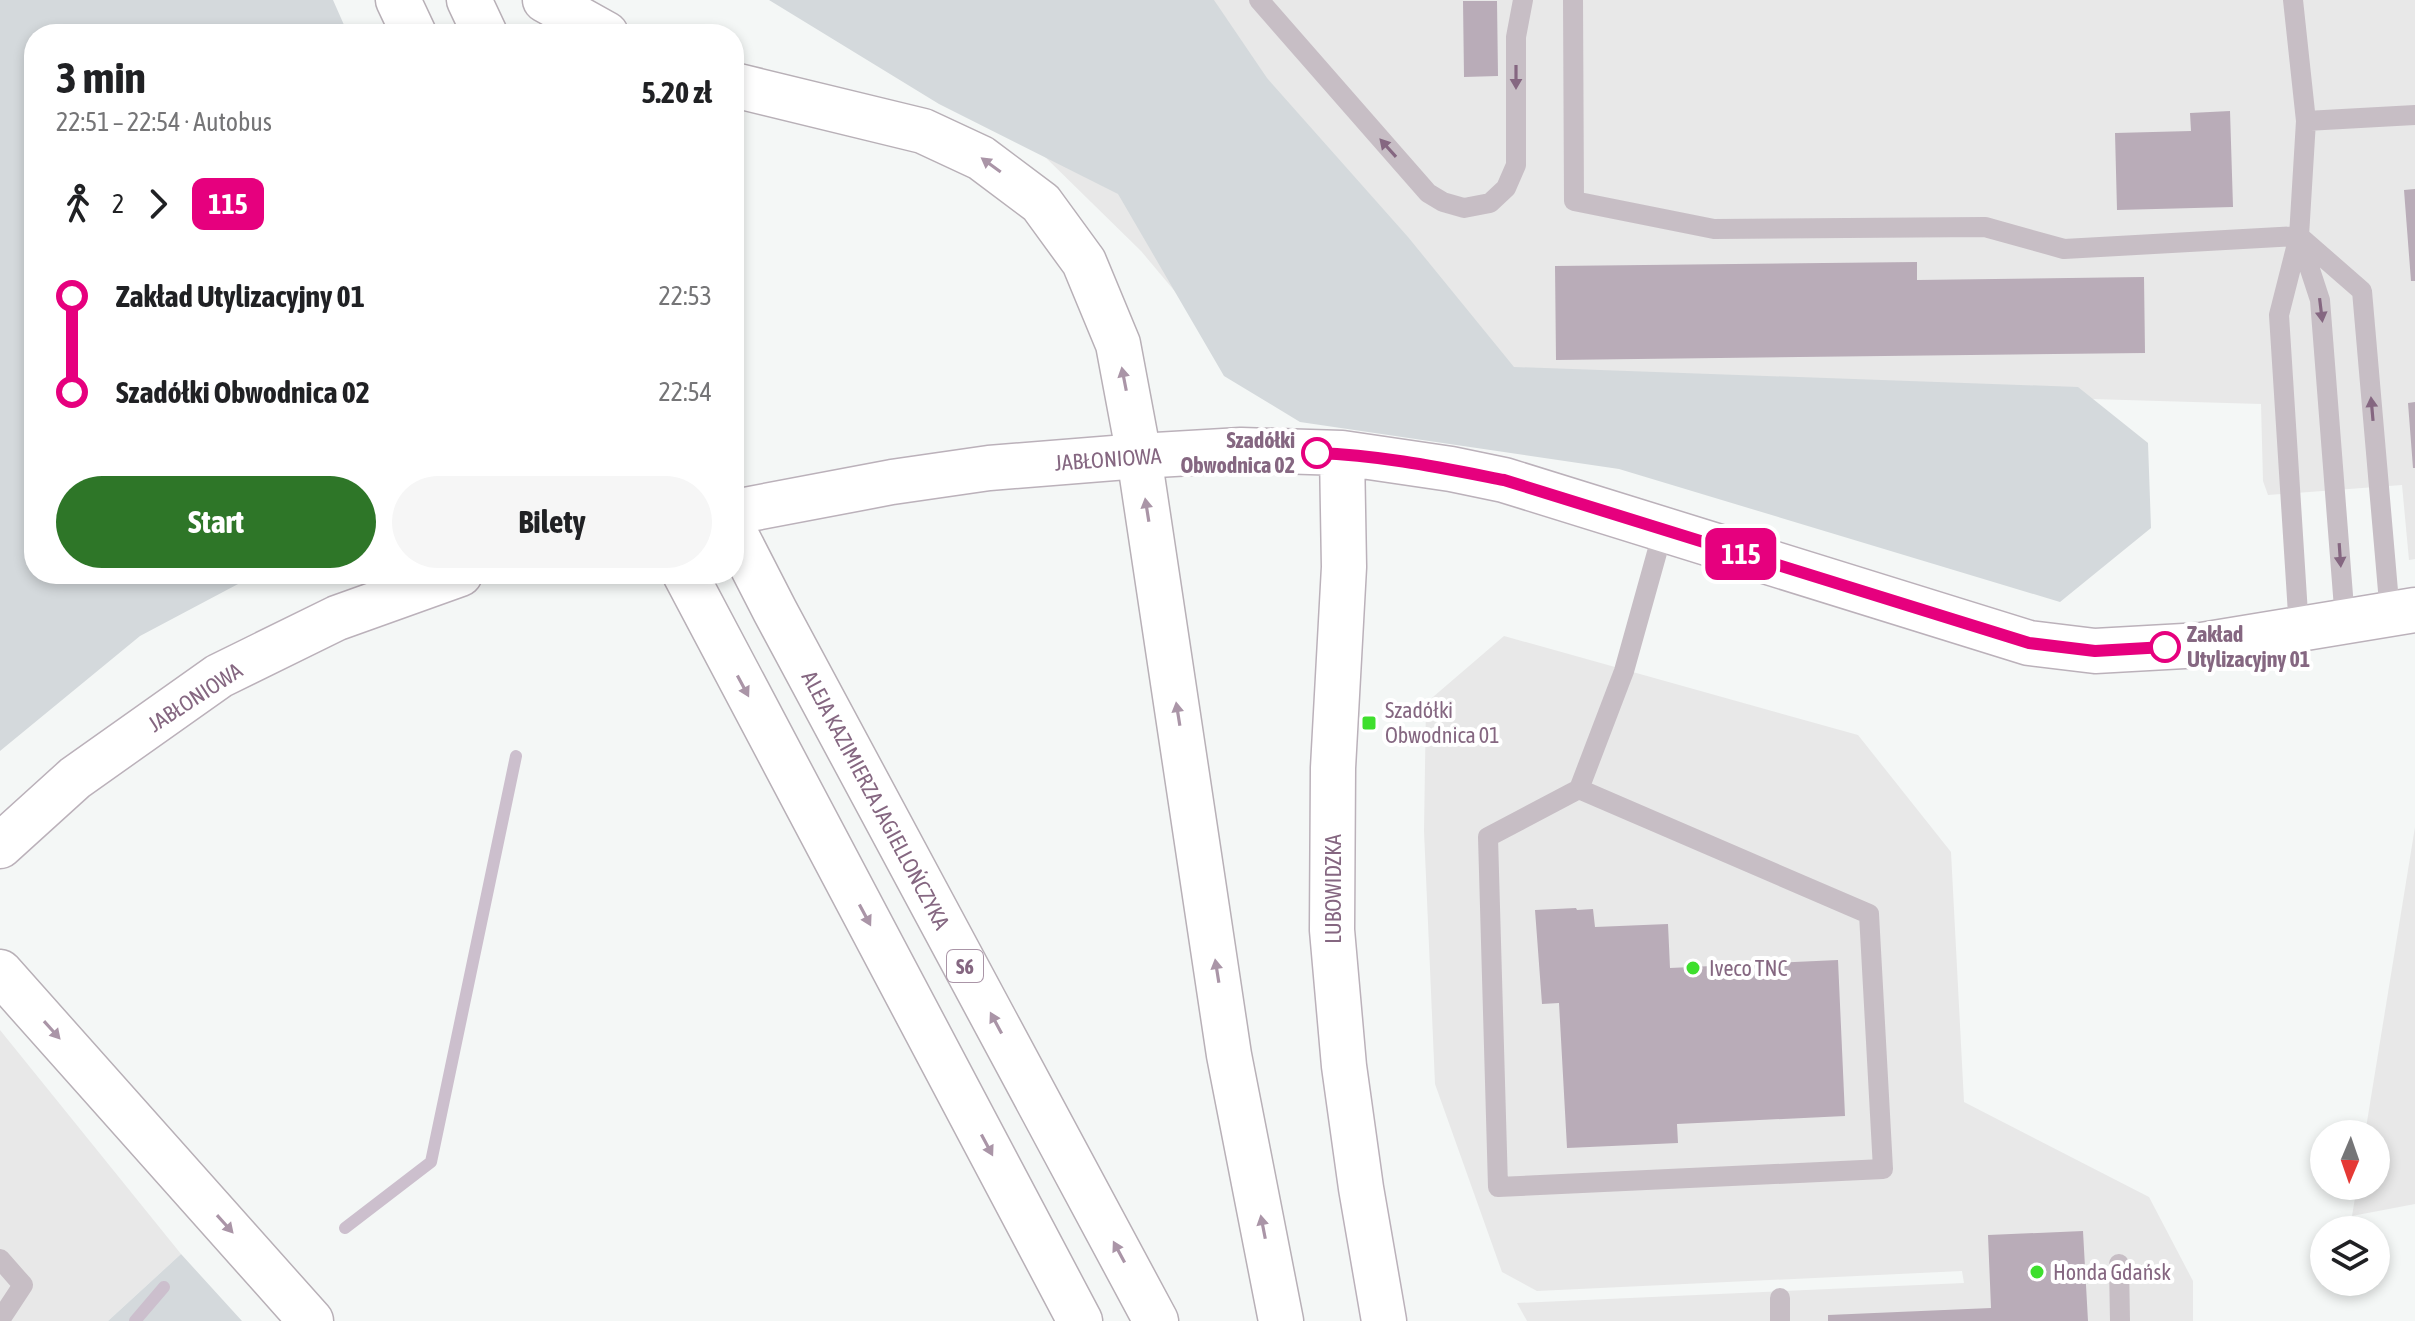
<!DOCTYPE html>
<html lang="pl">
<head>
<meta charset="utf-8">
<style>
  :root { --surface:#fff; --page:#f6f6f6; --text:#202124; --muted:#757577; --accent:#2e7628 }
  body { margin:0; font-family:"Asap Condensed",sans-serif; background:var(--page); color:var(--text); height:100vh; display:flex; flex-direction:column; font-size:30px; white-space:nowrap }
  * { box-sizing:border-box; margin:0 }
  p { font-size:26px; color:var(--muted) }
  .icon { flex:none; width:44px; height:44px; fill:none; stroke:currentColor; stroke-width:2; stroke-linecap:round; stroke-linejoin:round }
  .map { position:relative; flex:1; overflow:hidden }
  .side { position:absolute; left:24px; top:24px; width:720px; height:560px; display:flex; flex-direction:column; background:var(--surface); border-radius:32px; box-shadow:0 4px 12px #0003 }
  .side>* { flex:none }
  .badge { padding:0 16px; border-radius:12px; font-size:28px; line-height:52px }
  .needle { width:52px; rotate:182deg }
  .tools { position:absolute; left:2310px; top:1120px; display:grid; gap:16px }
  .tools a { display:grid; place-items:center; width:80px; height:80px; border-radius:50%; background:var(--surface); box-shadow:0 4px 12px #0003; font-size:40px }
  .map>.badge { position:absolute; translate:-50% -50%; box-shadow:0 0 0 4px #fff }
  .legs { display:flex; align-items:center; gap:12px; height:88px; padding:0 32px; font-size:26px }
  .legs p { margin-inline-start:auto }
  .headline { display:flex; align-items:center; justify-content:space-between; height:136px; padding:0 32px }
  h1 { font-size:44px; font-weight:700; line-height:60px }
  .primary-button { display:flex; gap:16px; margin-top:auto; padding:16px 32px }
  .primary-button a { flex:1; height:92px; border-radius:48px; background:var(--accent); color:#fff; font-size:32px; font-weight:700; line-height:92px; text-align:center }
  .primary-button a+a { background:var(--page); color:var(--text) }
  ul { padding:0 32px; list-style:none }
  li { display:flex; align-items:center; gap:28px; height:96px; font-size:30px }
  li i { display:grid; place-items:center; width:12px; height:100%; margin:0 10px; background:currentColor }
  li i::after { content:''; width:20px; height:20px; margin:-10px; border:6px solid; border-radius:50%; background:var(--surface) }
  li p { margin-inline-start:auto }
  li:first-child i { background:linear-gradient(#0000 50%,currentColor 0) }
  li:last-child i { background:linear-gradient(currentColor 50%,#0000 0) }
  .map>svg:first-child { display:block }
  .built { fill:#e8e8e8 }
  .green { fill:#d4d9dc }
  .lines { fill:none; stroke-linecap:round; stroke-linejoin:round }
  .stream { stroke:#ccbfcd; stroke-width:12 }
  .building { fill:#b9acb8 }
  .secondary-casing { stroke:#bbb1ba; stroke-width:47 }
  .highway-casing { stroke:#b8b0b7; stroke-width:47 }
  .lane { stroke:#c7bec5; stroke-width:20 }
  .secondary { stroke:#fff; stroke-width:44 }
  .highway { stroke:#fff; stroke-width:44 }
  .oneway { fill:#856781 }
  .oneway2 { fill:#aa95a7 }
  .line-1-casing { stroke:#fff; stroke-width:18 }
  .line-1 { stroke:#e6007e; stroke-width:12 }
  .stop-1-dot { fill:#fff; stroke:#e6007e; stroke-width:4 }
  .poi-dot { fill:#3edf2d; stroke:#fff; stroke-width:3 }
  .labels { text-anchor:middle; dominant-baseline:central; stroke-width:8; stroke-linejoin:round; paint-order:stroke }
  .shield { fill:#fff; stroke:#aa95a7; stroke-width:2 }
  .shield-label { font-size:20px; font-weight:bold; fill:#856781 }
  .stop-label { font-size:22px; font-weight:bold; fill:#856781; stroke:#fff; text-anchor:end }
  .street-label { font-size:22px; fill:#856781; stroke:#fff }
  .poi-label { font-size:22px; fill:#856781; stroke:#fff; text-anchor:start }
</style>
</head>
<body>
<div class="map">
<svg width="2415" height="1321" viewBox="0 0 2415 1321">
  <rect width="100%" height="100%" fill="#f4f7f6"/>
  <!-- built -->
  <path class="built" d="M885,0h1530v559l-6,1 -7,-75 -134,10 -5,-14 -2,-77 -725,-21 -275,11 -120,-143z
    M1504,636l354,99 93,117 13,250 185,95 44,84v40h-666l-10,-18 447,-20 -2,-12 -425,20 -35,-19 -67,-188 -11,-253 2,-128z
    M2415,827v377l-63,12 5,-30h19v-52h-11z
    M0,1030l181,224 -73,67h-108z"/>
  <!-- green -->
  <path class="green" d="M0,0h333l15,34h-314v540h223l-117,62 -140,115z
    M769,0h445l53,78 141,159 106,130 564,20 70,56 3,85 -91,74 -441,-133 -319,-47 -76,-46 -106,-182 -179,-90z
    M181,1254l61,67h-134z"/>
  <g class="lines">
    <!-- stream -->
    <path class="stream" d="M345,1228l86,-66 85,-406
      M135,1321l29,-34"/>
  </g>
  <!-- building -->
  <path class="building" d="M1463,1h34l1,75 -34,1z
    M2230,111l3,96 -116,3 -2,-77 76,-2 -1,-18z
    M2415,189v92h-4l-7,-91z
    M1917,262v18l227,-3 1,76 -589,7 -1,-94z
    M2415,402v66h-2l-5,-65z
    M1576,908l1,2 16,-1 2,18 73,-3 2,44 168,-8 7,156 -168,8 1,19 -111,5 -8,-145 -17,1 -7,-94z
    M2083,1231l5,90h-260v-6l163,-7 -3,-73z"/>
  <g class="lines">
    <!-- secondary casing -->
    <g class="secondary-casing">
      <path id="secondary" d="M1342,453l2,114 -11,201 -1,162 12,136 17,122 23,133
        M734,512l158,-30 97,-14 150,-12 102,-6 101,3 109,16 53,11 525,163 66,8 107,-6 213,-35
        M0,846l75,-68 144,-102 118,-58 123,-44"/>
    </g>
    <!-- highway casing -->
    <g class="highway-casing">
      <path id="highway" d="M398,0l16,34
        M469,0l16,34
        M545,0l61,34
        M734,85l189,46 58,27 60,45 43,59 34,82 21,112 90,599 52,266
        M734,531l41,80 381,710
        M685,574l395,747
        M0,972l311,349"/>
    </g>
    <!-- lane -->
    <path class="lane" d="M1259,0l169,193 15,9 21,6 26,-5 16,-15 10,-23v-128l7,-37
      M1573,0l1,201 140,28 271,-2 79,22 235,-13 63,55 28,323
      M2293,0l13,121 -7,115 -20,79 20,315
      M2306,121l109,-6
      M2300,239l20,61 25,321
      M1579,789l290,125 14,255 -385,18 -10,-350 91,-48 45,-118 39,-140
      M0,1259l23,26 -23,35
      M2119,1264l1,57
      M1780,1298v23"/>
    <!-- secondary -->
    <use href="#secondary" class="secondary"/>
    <!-- highway -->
    <use href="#highway" class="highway"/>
  </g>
  <!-- one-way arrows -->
  <defs><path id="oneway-solid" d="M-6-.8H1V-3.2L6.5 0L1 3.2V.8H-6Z" transform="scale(2)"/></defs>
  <g class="oneway">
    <use href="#oneway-solid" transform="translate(1516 77) rotate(90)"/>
    <use href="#oneway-solid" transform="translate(1388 148) rotate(-132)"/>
    <use href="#oneway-solid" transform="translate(2321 310) rotate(83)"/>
    <use href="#oneway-solid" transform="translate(2372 409) rotate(-95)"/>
    <use href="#oneway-solid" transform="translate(2340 555) rotate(86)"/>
  </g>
  <g class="oneway2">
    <use href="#oneway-solid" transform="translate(991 165) rotate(-144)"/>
    <use href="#oneway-solid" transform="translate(1124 379) rotate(-101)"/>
    <use href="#oneway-solid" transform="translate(1147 510) rotate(-99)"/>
    <use href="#oneway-solid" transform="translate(743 686) rotate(62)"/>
    <use href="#oneway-solid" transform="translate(1178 714) rotate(-99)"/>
    <use href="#oneway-solid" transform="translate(865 915) rotate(62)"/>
    <use href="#oneway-solid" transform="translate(1217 971) rotate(-99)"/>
    <use href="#oneway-solid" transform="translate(996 1023) rotate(-118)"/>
    <use href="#oneway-solid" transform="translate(52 1030) rotate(48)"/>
    <use href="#oneway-solid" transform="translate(987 1145) rotate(62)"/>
    <use href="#oneway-solid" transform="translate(225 1224) rotate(48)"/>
    <use href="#oneway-solid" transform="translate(1263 1227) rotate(-101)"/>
    <use href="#oneway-solid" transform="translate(1119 1252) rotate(-118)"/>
  </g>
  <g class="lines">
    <!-- line-1 casing -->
    <g class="line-1-casing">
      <path id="line-1" d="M1317,453c63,2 125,15 187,27l525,163 66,8 70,-4"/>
    </g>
    <!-- line-1 -->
    <use href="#line-1" class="line-1"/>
  </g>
  <!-- markers -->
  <g class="stop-1-dot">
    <circle cx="1317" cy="453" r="14"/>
    <circle cx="2165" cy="647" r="14"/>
  </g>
  <g class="poi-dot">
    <rect x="1361" y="715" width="16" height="16" rx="4"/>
    <circle cx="1693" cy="968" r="8"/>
    <circle cx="2037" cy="1272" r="8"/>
  </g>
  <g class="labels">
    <!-- shield labels -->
    <rect class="shield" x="947" y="950" width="36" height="32" rx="6"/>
    <g class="shield-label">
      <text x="965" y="966">S6</text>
    </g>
    <!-- stop labels -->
    <g class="stop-label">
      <text x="1295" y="440">Szadółki<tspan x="1295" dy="25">Obwodnica 02</tspan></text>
      <text x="2187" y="634" text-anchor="start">Zakład<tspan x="2187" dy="25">Utylizacyjny 01</tspan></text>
    </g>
    <!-- street labels -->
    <g class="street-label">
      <text transform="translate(1108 459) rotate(-4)">JABŁONIOWA</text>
      <text transform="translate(195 697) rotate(-33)">JABŁONIOWA</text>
      <text transform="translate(876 800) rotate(62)">ALEJA KAZIMIERZA JAGIELLOŃCZYKA</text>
      <text transform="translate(1333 889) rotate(-90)">LUBOWIDZKA</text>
    </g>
    <!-- poi labels -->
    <g class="poi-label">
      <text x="1385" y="710">Szadółki<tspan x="1385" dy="25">Obwodnica 01</tspan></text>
      <text x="1709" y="968">Iveco TNC</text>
      <text x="2053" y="1272">Honda Gdańsk</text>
    </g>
  </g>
</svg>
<div class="tools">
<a><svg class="needle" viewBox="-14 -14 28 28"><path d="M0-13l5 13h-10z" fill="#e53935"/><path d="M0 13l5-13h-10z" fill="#757577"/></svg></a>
<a><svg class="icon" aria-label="layers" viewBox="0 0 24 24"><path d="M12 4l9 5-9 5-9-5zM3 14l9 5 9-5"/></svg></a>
</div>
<b class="badge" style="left:1741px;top:554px;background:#e6007e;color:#fff">115</b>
<section class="side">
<div class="headline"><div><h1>3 min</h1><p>22:51 – 22:54 · Autobus</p></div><b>5.20 zł</b></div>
<div class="legs"><svg class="icon" aria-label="walk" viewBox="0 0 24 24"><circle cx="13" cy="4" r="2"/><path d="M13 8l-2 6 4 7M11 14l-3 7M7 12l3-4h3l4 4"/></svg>2<svg class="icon" aria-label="forward" viewBox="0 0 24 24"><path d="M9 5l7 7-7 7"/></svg><b class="badge" style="background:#e6007e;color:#fff">115</b></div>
<ul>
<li><i style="color:#e6007e"></i><b>Zakład Utylizacyjny 01</b><p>22:53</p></li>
<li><i style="color:#e6007e"></i><b>Szadółki Obwodnica 02</b><p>22:54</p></li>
</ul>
<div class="primary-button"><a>Start</a><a>Bilety</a></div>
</section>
</div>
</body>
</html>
